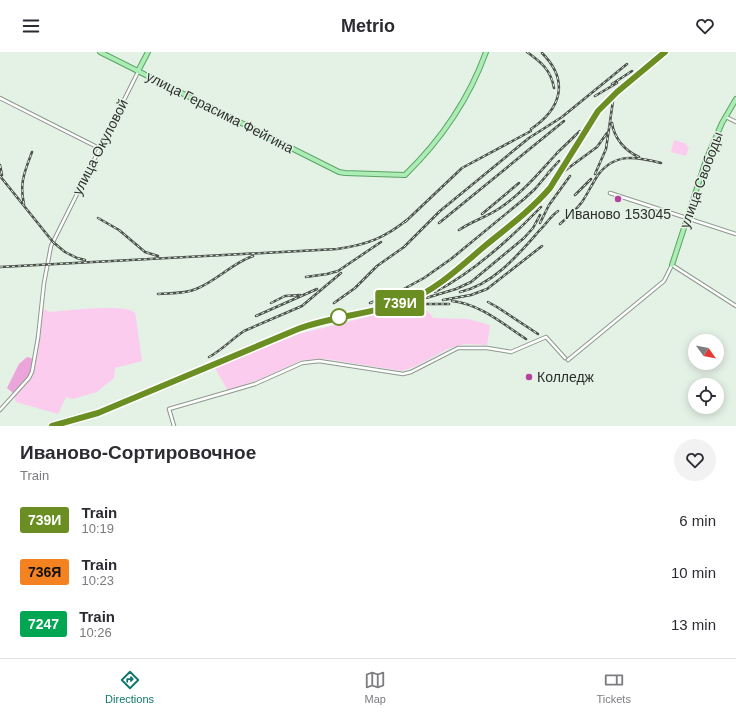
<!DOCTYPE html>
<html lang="en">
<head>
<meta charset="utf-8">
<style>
  :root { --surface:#fff; --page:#f2f2f3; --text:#2b2b33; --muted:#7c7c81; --line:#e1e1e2; --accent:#0f766e }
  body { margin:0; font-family:Arial,sans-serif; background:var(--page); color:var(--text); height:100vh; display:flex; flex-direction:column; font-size:15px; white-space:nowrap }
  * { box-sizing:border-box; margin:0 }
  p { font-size:13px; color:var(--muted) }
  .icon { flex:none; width:22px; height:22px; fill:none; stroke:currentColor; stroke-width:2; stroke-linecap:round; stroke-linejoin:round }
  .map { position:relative; height:374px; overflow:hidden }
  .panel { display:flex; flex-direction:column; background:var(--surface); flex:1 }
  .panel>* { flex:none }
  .badge { padding:0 8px; border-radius:3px; font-size:14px; line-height:26px }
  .needle { width:26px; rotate:123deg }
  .buttons { position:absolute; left:688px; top:282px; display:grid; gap:8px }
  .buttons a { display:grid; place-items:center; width:36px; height:36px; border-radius:50%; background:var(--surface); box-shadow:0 2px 10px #0003; font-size:20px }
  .map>.badge { position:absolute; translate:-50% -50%; box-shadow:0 0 0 2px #fff }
  .round { display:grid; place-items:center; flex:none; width:42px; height:42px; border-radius:21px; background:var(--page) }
  .overview { display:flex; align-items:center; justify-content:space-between; height:68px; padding:0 20px }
  h1 { font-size:19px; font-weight:700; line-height:30px }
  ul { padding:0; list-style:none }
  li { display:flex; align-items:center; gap:12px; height:52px; padding:0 20px }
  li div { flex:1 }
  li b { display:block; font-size:15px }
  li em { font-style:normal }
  li .badge { min-width:44px; font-weight:700; text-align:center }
  header { display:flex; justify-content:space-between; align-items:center; height:52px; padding:0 20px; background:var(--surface); font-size:18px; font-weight:700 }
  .menu { display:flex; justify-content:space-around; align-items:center; height:56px; border-top:1px solid var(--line); background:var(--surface); font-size:11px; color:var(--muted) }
  .menu a { display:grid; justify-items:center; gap:2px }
  .menu .selected { color:var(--accent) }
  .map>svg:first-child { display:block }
  .green { fill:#fbccee }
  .forest { fill:#eca5da }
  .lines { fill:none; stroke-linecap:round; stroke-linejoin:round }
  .minor-casing { stroke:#8d998e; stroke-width:4.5 }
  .major-casing { stroke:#5aa365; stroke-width:6 }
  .minor { stroke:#fff; stroke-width:2.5 }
  .major { stroke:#abedb5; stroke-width:4 }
  .rail-casing { stroke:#4a504a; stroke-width:2.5 }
  .rail { stroke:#e4f1e5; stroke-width:1; stroke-dasharray:3; stroke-linecap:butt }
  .line-casing { stroke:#fff; stroke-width:9 }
  .line { stroke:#6b8e23; stroke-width:6 }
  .poi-dot { fill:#b4439e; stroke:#e4f1e5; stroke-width:1.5 }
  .stop-dot { fill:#fff; stroke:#6b8e23; stroke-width:2 }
  .labels { text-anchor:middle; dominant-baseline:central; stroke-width:3; stroke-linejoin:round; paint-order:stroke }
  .street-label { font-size:14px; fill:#2b302b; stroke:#e4f1e5 }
  .poi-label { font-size:14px; fill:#2b302b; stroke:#e4f1e5 }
</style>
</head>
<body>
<header><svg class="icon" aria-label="menu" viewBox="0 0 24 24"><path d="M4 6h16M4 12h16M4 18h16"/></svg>Metrio<svg class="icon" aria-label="heart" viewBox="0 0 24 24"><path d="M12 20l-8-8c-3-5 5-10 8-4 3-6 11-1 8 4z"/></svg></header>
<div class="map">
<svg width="736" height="374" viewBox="0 0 736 374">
  <rect width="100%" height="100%" fill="#e4f1e5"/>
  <!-- green -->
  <path class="green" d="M674,88l13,4 -1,2 3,1 -3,9 -15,-4z
    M41,256l9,4c14,-1 77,-9 85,1 1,2 6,42 7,48l-27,7 -1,10 -17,14 -24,7 -7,-2 -8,17 -42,-12 -2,-6 18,-21 2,-6z
    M428,259l5,7 35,1 22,6 -3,20 -22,-1 -15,4 -36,19 -12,4 -76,-12 -24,1 -39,18 -35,13 -13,-23 84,-34 88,-22z"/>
  <!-- forest -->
  <path class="forest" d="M27,305l7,2 -3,14 -18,20 -6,-5 12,-24z"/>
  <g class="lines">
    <!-- minor casing -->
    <g class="minor-casing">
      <path id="minor" d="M0,46l99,50
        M726,65l10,5
        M610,141l126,41
        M568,308l96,-79 8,-16 64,41
        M0,358l29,-32 3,-6 6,-34 6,-55 7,-37 87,-174
        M174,374l-5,-17 86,-25 47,-21 17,-2 84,13 8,-2 47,-24h29l24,4 35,-15 19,21"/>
    </g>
    <!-- major casing -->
    <g class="major-casing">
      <path id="major" d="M100,0l239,120 6,1 60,2c36,-35 64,-76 81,-123
        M138,19l10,-19
        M672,213l34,-105 16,-37 14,-24"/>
    </g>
    <!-- minor -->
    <use href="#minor" class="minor"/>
    <!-- major -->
    <use href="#major" class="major"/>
    <!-- rail casing -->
    <g class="rail-casing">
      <path id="rail" d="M527,0c14,10 24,18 27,36
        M612,32l20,-13
        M595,44l22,-13
        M612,71c2,15 13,28 27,34
        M531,77c30,-20 39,-48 11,-76
        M557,101l23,-22
        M0,113l2,10
        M563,120l34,-25 10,-14
        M548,121l11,-12
        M595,122l11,-25 7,-48
        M0,124l53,66 12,10 12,6 8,2
        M575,143l16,-16
        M24,152c-5,-21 1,-33 8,-52
        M482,162l37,-31
        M98,166l21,12 26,22 13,4
        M405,170l57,-54 69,-37
        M439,171l125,-102
        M540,171l9,-18 21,-29
        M560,172c8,-7 16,-14 22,-22 6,-9 10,-18 16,-27 17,-23 39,-18 63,-12
        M459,178c13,-9 28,-13 41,-22 24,-16 41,-38 60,-58
        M0,215l337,-18c29,-4 48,-11 71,-30
        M306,225l21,-3 11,-3 43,-29
        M435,240c37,-19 77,-55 106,-85
        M460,240c33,-7 58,-37 79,-61 7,-7 12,-15 19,-20
        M158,242c13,-1 26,0 38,-5 21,-8 36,-26 57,-33
        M443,248l28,-5 16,-6 55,-43
        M416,249l40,-12 15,-7 53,-44 9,-10 7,-13
        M452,249c28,3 51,23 74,38
        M488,250l9,5 41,27
        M271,251l14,-7 15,-1
        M334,251l21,-15 22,-22 27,-19 36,-36 89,-73 33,-21 65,-53
        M370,251l30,-12 24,-13 27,-19 73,-60 11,-10 17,-20
        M417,252h32
        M256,264l61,-27
        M209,305c13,-7 23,-18 35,-26l58,-25 39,-33
        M55,374l43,-13 188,-80 39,-13 75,-17 27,-11 16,-11 79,-65 19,-18 9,-10 48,-77 19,-19 48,-40"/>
    </g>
    <!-- rail -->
    <use href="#rail" class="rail"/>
  </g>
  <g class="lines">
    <!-- line casing -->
    <g class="line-casing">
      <path id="line" d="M52,374l46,-13 200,-84c35,-13 74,-15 109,-28 30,-11 55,-36 79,-56 22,-18 45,-35 64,-57l48,-77 19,-19 48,-40"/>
    </g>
    <!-- line -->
    <use href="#line" class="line"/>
  </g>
  <!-- markers -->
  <g class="poi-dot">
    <circle cx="618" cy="147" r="4"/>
    <circle cx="529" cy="325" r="4"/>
  </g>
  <circle class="stop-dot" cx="339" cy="265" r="8"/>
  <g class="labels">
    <!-- street labels -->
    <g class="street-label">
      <text transform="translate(220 60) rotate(27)">улица Герасима Фейгина</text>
      <text transform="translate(100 95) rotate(-63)">улица Окуловой</text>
      <text transform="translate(701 128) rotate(-70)">улица Свободы</text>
    </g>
    <!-- poi labels -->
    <g class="poi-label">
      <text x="618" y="162">Иваново 153045</text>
      <text x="537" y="325" text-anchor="start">Колледж</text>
    </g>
  </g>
</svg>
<div class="buttons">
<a><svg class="needle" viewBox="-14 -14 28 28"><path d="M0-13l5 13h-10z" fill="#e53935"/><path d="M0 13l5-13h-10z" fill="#7c7c81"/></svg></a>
<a><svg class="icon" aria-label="locate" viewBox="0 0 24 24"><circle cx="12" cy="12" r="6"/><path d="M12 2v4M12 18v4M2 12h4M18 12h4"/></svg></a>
</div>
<b class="badge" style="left:400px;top:251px;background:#6b8e23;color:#fff">739И</b>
</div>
<section class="panel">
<div class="overview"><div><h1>Иваново-Сортировочное</h1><p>Train</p></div><a class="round"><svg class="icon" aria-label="heart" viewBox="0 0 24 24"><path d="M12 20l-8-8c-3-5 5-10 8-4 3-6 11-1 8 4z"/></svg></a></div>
<ul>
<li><span class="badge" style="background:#6b8e23;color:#fff">739И</span><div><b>Train</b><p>10:19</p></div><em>6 min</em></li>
<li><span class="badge" style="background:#f58220;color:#111">736Я</span><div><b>Train</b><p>10:23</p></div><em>10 min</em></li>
<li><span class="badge" style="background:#00a651;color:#fff">7247</span><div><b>Train</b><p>10:26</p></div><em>13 min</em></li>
</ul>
</section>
<nav class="menu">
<a class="selected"><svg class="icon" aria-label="directions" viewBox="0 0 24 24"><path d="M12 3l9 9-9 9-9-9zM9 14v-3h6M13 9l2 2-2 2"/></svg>Directions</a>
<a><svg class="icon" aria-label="map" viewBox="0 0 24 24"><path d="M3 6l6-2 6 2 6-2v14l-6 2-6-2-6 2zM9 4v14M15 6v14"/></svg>Map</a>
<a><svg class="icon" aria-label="tickets" viewBox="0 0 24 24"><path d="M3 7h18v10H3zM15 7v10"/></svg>Tickets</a>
</nav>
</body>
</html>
